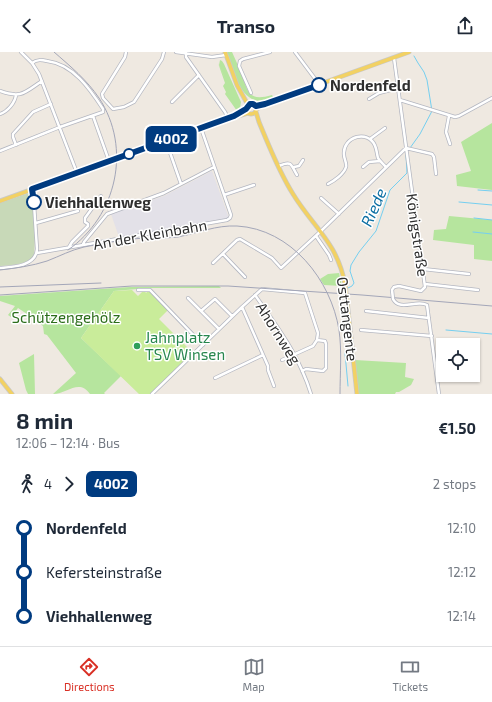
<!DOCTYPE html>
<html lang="en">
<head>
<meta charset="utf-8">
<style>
  :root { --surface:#fff; --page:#f2f2f3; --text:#1f2937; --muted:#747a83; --line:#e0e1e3; --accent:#d93025 }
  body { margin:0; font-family:"Exo 2",sans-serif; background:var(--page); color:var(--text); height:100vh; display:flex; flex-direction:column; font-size:15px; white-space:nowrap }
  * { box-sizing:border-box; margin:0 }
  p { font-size:13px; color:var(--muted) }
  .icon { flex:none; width:22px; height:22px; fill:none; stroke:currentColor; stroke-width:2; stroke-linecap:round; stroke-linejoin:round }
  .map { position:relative; height:342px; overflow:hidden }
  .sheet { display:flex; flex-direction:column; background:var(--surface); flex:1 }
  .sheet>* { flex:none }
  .badge { padding:0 8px; border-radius:6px; font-size:14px; line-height:26px }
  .controls { position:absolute; left:436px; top:286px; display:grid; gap:8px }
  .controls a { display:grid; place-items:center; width:44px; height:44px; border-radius:0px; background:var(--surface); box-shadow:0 1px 3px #0004; font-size:20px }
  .map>.badge { position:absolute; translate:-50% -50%; box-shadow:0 0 0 2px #fff }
  .legs { display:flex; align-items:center; gap:6px; height:44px; padding:0 16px; font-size:13px }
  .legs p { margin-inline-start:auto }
  .head { display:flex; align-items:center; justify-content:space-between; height:68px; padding:0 16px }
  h1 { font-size:22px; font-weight:700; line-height:30px }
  ul { padding:0 16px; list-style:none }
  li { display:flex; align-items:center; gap:14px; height:44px; font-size:15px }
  li i { display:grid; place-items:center; width:6px; height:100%; margin:0 5px; background:currentColor }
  li i::after { content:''; width:10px; height:10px; margin:-5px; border:3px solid; border-radius:50%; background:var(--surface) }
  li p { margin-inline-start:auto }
  li:first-child i { background:linear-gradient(#0000 50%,currentColor 0) }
  li:last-child i { background:linear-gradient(currentColor 50%,#0000 0) }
  header { display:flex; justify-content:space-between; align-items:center; height:52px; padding:0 16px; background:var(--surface); font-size:18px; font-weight:700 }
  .menu { display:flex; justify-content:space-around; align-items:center; height:56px; border-top:1px solid var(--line); background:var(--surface); font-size:11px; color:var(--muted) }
  .menu a { display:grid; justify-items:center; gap:2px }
  .menu .selected { color:var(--accent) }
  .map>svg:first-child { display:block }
  .industrial { fill:#e3e1e8 }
  .green { fill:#b6e59e }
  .cemetery { fill:#c8d9b8 }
  .pitch { fill:#c9ec9a }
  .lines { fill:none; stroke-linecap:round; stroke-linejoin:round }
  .stream { stroke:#75cff0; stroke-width:1 }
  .minor-casing { stroke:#b4b7c1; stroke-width:4 }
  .major-casing { stroke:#c9c9c9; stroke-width:5 }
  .minor { stroke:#fff; stroke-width:2.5 }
  .major { stroke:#f2d163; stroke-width:3.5 }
  .rail { stroke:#a3a6b8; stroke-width:1 }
  .minor-bridge-casing { stroke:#b4b7c1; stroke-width:4; stroke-linecap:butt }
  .major-bridge-casing { stroke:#c9c9c9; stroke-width:5; stroke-linecap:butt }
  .minor-bridge { stroke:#fff; stroke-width:2.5 }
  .major-bridge { stroke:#f2d163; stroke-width:3.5 }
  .line-1-casing { stroke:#fff; stroke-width:9 }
  .line-1 { stroke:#003b80; stroke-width:6 }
  .stop-1-dot { fill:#fff; stroke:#003b80; stroke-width:2 }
  .leisure-dot { fill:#2e9e5b; stroke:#fff; stroke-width:1.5 }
  .labels { text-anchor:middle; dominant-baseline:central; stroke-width:3; stroke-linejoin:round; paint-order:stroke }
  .stop-label { font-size:15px; font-weight:bold; fill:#2e2e2e; stroke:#fff; text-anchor:start }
  .street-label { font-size:15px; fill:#2e2e2e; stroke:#fff }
  .park-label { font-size:15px; fill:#2c6e1b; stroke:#fff }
  .leisure-label { font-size:15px; fill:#27864d; stroke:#fff; text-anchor:start }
  .water-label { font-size:16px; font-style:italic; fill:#0d6fa3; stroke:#fff }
</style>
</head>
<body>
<header><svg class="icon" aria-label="back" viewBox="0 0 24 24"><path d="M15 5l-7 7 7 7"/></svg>Transo<svg class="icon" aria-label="share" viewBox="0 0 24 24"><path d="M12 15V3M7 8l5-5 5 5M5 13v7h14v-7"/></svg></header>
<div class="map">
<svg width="492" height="342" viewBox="0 0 492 342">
  <rect width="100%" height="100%" fill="#efe9e1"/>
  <!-- industrial -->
  <path class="industrial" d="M212,119l17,47 -110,19 -8,-23 53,-18z"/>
  <!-- green -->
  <path class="green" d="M227,0h5c3,7 6,13 9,20 7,20 7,30 31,23l2,3c-6,2 -13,4 -19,2 -16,-4 -24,-34 -28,-48z
    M220,8l2,1 2,3 17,38 -1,6 -3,3 -12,-17 1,-2 -3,-6 2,-3 -7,-20 8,18 -7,-16z
    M492,71v67l-35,-4 -1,-11 15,-4 -10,-29z
    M449,164l43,4v41l-18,-2v-14l-41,-5 1,-10 12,-1z
    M339,221l3,13 -18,-1 -4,-6 8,-5z
    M219,234l2,2h-72l-35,3 -33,47 40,38 -17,17 1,1h-15c-11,-16 -23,0 -37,0l23,-21 -29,-38 -3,-1 -1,-8 -10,-8 -15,-10 -7,9 -3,-2 7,-9 -15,-5v-5l130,-9z
    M34,302l1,40h-7l-2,-4 -7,-27z
    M355,308l51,3 -1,14 9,2 -3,6 -12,7h-3l-1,2h-37z"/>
  <!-- cemetery -->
  <path class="cemetery" d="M29,141c8,9 6,51 5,63 -7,9 -23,9 -34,10v-63z"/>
  <!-- pitch -->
  <path class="pitch" d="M132,238l6,6 6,-6 2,3 3,-3 19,20 -9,9 34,34 -43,41h-11l-58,-56 33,-47z"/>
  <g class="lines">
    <!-- stream -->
    <path class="stream" d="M410,96l10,-14 12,-23 -5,-31 -3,-8 -6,-9 -4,-7
      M478,138l14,1
      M459,150l33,3
      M474,166l18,2
      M473,180l19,2
      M348,236l4,-2 2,-3 -4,-12 1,-6 8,-13 17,-21 14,-41 17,-17 -1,-18
      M446,278l46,4
      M345,301l3,33"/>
    <!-- minor casing -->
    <g class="minor-casing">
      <path id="minor" d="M21,0l11,11 7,11 38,99
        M126,0l-1,5 -23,37 1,4 10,11 11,-2 10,-5 28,-43 2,-7
        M176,0l36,5 14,-2
        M186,0v5l39,55 2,4 -2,3
        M295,0l24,32
        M0,39c22,8 25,1 42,-10
        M251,41l-12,-27 1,-5 3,-2 27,-7
        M369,47l10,-6 19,-5
        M400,48l55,17 4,-1 33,-18
        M172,50l27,-27
        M0,62c7,-2 15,-11 16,-19
        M93,64l16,45
        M449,64l-3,16 4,12
        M370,87l15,-11
        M166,89l15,43
        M16,93l-3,-8v-3l20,-22 18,-8
        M0,99l60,-24 43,-15v-3c-13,-20 -30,-45 -56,-48 -5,-1 -10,-2 -15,2
        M279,114c13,-6 12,-1 18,9
        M294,115l5,-1 4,-6
        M363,115l6,-5 11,-1
        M328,132c6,-3 16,-10 18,-17 1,-4 -2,-8 -2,-12 -1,-9 5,-16 13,-18 5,-1 11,0 15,4 5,5 4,10 6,17 2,3 5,6 8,9
        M224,143l30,-10
        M321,146l18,16
        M36,171l42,-12
        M316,184l13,19 2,5
        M83,193l1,-3 23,-28 57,-21 50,-26
        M69,195l3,-5 16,-16v-2l-3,-2v-4l16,-22
        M37,201l190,-33 3,-2 1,-3 -30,-87
        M223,202l22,23
        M213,211l24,-23 3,-1 32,19 9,10 40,-37 85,-83 26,6 2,3 2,17
        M0,216c14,-1 36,-2 37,-19l-4,-60
        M423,217l46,5
        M425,232l53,6
        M138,238h12l53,55
        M392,238l2,-3 5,-1 22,5 4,-4 -31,-229
        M255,243c23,33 44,60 56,99
        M188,246l31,31
        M393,247c7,13 24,0 34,6l12,89
        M242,255l26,59v4l6,16
        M201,259l14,-12 17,17
        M366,259l63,7
        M361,278l71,6
        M302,319l4,-2 17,2 3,-3v-24l-1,-3 -8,-1
        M215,326l48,-23
        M152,342l90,-87 20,-18 43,4 13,40 -1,7 -4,6 -31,14"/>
    </g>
    <!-- major casing -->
    <g class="major-casing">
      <path id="major" d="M225,0l12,33 11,20
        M246 57a5 5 0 1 1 10 0a5 5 0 1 1-10 0Z
        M257,57l8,-5 144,-52
        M256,60l3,10c10,24 20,50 34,72 20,33 44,48 52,90
        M0,149l224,-81 24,-7
        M347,249l10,93
        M0,327l12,15"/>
    </g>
    <!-- minor -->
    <use href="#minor" class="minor"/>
    <!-- major -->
    <use href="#major" class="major"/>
    <!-- rail -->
    <path class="rail" d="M54,0c16,14 33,28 45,46 33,50 18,118 -31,152
      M0,218c16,-2 32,-4 47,-9 13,-5 24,-11 37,-14 16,-3 32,-6 48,-8 15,-2 31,0 46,-2 20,-4 38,-12 59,-11 54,3 94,54 102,104 3,21 1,43 1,64
      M0,235l101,-4
      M0,243l132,-9h96l134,9 130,11"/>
    <!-- minor-bridge casing -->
    <g class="minor-bridge-casing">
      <path id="minor-bridge" d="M392,238l1,9"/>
    </g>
    <!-- major-bridge casing -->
    <g class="major-bridge-casing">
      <path id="major-bridge" d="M345,232l2,17"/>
    </g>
    <!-- minor-bridge -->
    <use href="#minor-bridge" class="minor-bridge"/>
    <!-- major-bridge -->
    <use href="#major-bridge" class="major-bridge"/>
  </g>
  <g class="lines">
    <!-- line-1 casing -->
    <g class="line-1-casing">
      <path id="line-1" d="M34,150l-2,-13 202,-73 12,-7 4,-5h3l3,2 9,-2 54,-19"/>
    </g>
    <!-- line-1 -->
    <use href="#line-1" class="line-1"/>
  </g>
  <!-- markers -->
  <g class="stop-1-dot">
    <circle cx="319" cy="33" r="7"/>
    <circle cx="129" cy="102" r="5"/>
    <circle cx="34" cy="150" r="7"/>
  </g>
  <circle class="leisure-dot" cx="137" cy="294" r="4"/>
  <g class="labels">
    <!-- stop labels -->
    <g class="stop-label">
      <text x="330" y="33">Nordenfeld</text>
      <text x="45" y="150">Viehhallenweg</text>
    </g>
    <!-- street labels -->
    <g class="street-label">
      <text transform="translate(150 182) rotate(-10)">An der Kleinbahn</text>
      <text transform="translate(418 183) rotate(82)">Königstraße</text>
      <text transform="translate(348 267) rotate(83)">Osttangente</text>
      <text transform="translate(279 281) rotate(58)">Ahornweg</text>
    </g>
    <!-- park labels -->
    <g class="park-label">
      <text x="66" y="265">Schützengehölz</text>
    </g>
    <!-- leisure labels -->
    <g class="leisure-label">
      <text x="145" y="285">Jahnplatz<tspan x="145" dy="17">TSV Winsen</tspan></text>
    </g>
    <!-- water labels -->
    <g class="water-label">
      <text transform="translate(373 155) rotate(-66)">Riede</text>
    </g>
  </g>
</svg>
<div class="controls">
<a><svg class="icon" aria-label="locate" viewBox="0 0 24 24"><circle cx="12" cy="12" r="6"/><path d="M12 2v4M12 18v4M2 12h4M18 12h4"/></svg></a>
</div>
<b class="badge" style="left:171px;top:87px;background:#003b80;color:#fff">4002</b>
</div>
<section class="sheet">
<div class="head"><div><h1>8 min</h1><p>12:06 – 12:14 · Bus</p></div><b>€1.50</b></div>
<div class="legs"><svg class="icon" aria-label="walk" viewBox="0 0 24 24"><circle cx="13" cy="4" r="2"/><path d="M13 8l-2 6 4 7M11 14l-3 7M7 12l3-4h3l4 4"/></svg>4<svg class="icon" aria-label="forward" viewBox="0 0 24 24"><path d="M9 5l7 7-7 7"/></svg><b class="badge" style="background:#003b80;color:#fff">4002</b><p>2 stops</p></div>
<ul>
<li><i style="color:#003b80"></i><b>Nordenfeld</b><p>12:10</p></li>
<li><i style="color:#003b80"></i><span>Kefersteinstraße</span><p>12:12</p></li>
<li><i style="color:#003b80"></i><b>Viehhallenweg</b><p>12:14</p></li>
</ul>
</section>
<nav class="menu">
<a class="selected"><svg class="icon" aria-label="directions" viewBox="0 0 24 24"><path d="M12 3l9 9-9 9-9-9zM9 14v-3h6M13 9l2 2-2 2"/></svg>Directions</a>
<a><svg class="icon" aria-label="map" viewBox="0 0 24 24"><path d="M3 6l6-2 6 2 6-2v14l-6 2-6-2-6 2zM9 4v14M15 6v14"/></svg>Map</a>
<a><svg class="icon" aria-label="tickets" viewBox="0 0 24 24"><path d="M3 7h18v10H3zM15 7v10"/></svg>Tickets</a>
</nav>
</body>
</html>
